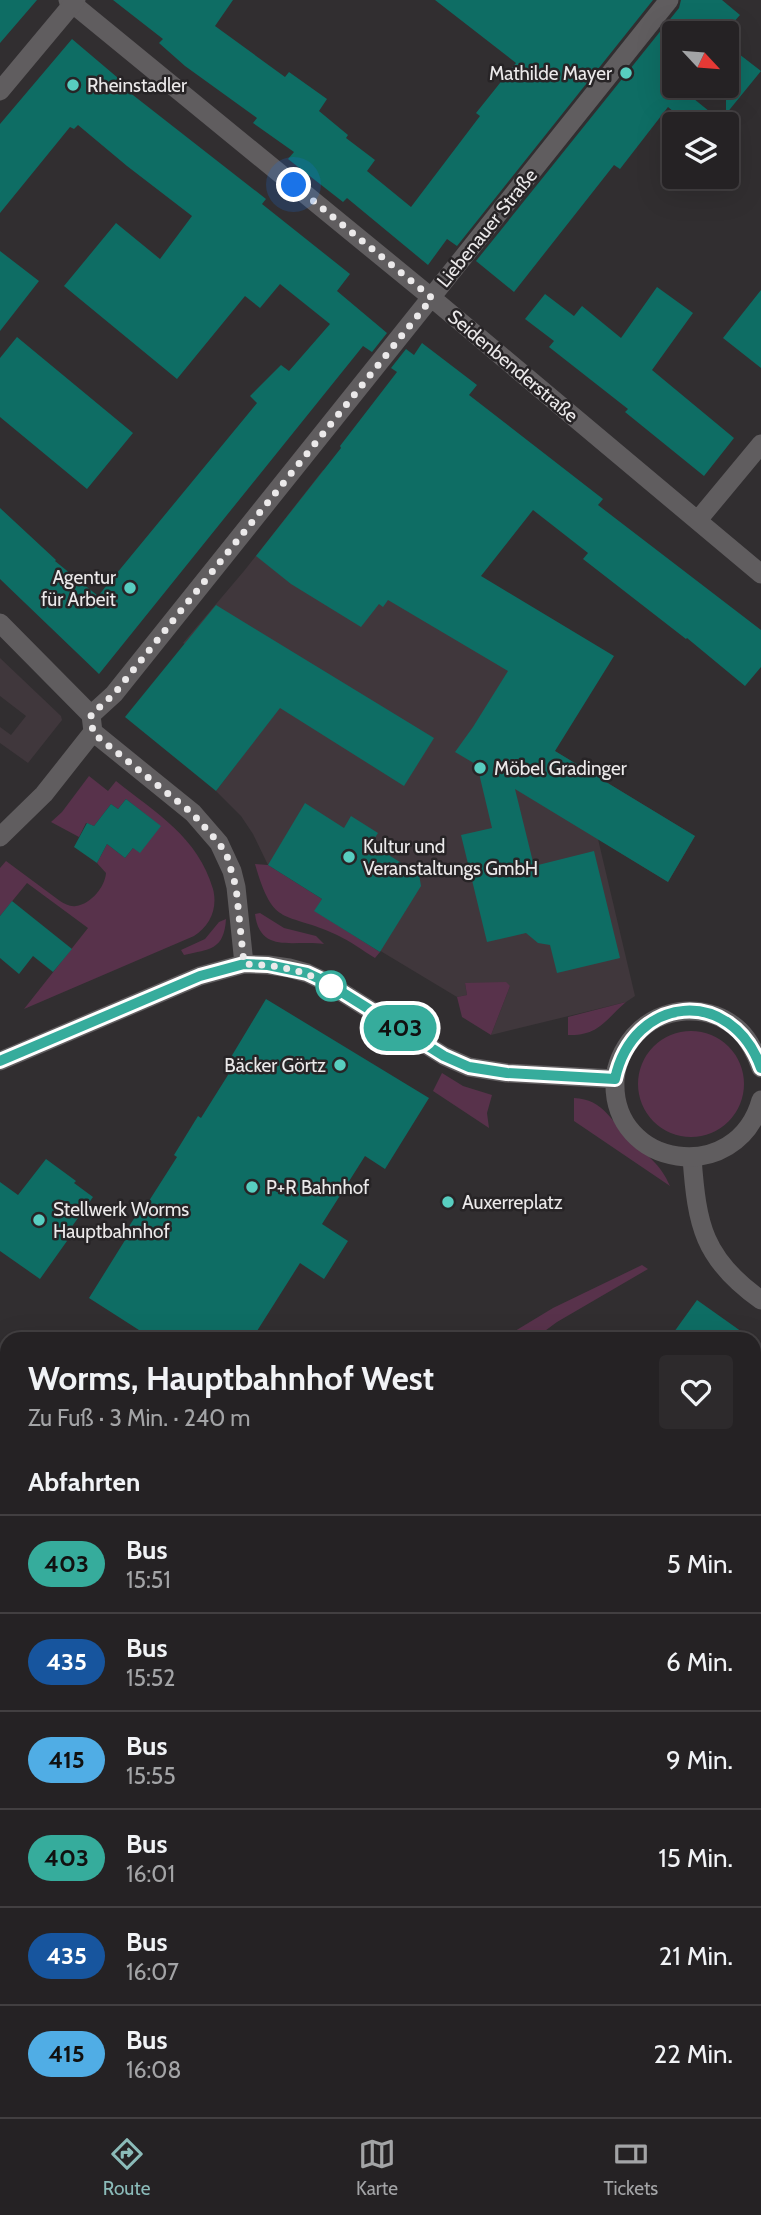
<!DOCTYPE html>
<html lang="de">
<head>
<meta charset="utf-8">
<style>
  :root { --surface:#252224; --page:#2d2a2c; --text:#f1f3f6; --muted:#a3a4a6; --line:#423f41; --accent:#8bbbb9 }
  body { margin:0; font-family:Cabin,sans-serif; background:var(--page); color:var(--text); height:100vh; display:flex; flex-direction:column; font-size:26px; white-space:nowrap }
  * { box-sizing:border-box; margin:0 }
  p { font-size:23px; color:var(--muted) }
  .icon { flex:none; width:38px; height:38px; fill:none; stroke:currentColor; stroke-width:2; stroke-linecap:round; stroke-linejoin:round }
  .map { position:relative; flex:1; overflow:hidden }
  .details { position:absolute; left:0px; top:1332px; width:761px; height:786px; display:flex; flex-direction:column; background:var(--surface); border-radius:21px 21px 0 0; box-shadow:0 7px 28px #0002,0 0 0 2px var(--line) }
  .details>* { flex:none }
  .badge { padding:0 14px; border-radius:23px; font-size:24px; line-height:46px }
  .needle { width:46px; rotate:116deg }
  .controls { position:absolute; left:662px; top:21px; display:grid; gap:14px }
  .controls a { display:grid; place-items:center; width:77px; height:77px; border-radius:7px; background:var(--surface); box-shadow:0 7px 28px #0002,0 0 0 2px var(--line); font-size:35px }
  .you { position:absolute; width:35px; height:35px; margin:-18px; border:5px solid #fff; border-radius:50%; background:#1a73e8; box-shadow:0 0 0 10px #1a73e833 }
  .map>.badge { position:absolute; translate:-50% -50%; box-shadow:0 0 0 4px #fff }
  h2 { padding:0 28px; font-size:26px; line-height:63px }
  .round { display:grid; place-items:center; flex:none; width:74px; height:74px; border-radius:7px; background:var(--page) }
  .summary { display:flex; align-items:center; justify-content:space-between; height:119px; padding:0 28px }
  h1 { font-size:33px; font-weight:800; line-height:52px }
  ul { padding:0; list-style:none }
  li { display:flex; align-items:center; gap:21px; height:98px; padding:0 28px; border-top:2px solid var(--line) }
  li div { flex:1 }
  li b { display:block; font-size:26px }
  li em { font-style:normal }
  li .badge { min-width:77px; font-weight:700; text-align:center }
  .tabs { display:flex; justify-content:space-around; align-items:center; height:98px; border-top:2px solid var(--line); background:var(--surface); font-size:19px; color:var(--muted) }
  .tabs a { display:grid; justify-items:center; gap:4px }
  .tabs .current { color:var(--accent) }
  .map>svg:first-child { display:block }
  .built { fill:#40373c }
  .green { fill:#58324b }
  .building { fill:#0e6d64 }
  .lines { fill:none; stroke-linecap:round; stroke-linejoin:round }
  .minor { stroke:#605d5f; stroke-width:19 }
  .tertiary { stroke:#605d5f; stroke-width:19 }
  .rail-casing { stroke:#b8b6b7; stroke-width:8 }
  .rail { stroke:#272426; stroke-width:5; stroke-dasharray:16; stroke-linecap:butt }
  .line-casing { stroke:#fff; stroke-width:16 }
  .line { stroke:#36ac9c; stroke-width:10 }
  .walk { stroke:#ebe9ea; stroke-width:7; stroke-dasharray:0 12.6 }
  .poi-dot { fill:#58cec0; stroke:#272426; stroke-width:2.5 }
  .stop-dot { fill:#fff; stroke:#36ac9c; stroke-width:3.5 }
  .labels { text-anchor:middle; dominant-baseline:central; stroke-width:5; stroke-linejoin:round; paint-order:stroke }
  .poi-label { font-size:19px; fill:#ebe9ea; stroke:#272426; text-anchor:start }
  .street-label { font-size:19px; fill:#ebe9ea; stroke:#272426 }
</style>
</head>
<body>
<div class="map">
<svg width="761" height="2117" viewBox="0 0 761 2117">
  <rect width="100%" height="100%" fill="#312e30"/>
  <!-- built -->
  <path class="built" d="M323,470l41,32 117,74 74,175 140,85 -27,46 -70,-43 37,157 -9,6 -135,33 19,-49 -45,-3 2,12 -10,2 -143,-86 8,-13 -54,-33 -15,-31 -12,-18 -25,-25 63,-83 -53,-33 -43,-32 61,-72z
    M0,658l61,58 1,4 -34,43 -28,-20v-16l11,8 15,-19 -26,-20z"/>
  <!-- green -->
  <path class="green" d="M89,776l19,15 8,-10c40,32 82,56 97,108 5,19 -3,37 -19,47l-170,73 64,-81 -61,-45 -27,33v-48l6,-7 54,40c5,3 10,6 16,5 15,-2 29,-19 30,-33l-9,-10 10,-19 18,14 8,-10 27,-22 -34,-27 -8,10 -7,-5 -17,22 -8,-3 -7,14 -28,-15 11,-10z
    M255,864l13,1 54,34 -7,12 65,41 -5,6c-13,-8 -25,-17 -38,-23 -53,-25 -63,-5 -82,-71z
    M260,913l24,15 32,8 8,8c-29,-5 -64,11 -69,-30z
    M226,919c-2,31 -16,30 -42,36l-3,-5 24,-11 14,-17z
    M506,982l4,4 -19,49 -29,-18 -5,-20 10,-2 -2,-12z
    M626,1002c-21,18 -27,34 -58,33v-18z
    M638 1084a53 53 0 1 1 106 0a53 53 0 1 1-106 0Z
    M442,1073l21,13 29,9 -5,18 2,15 -56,-37z
    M574,1098c30,1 38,25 56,42 18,17 30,23 40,46l-96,-65z
    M642,1265l6,4 -91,53 -23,17h-32l51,-31z"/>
  <!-- building -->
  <path class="building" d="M0,0h37l-37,43z
    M113,0h120l-18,26 70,51 4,-5 38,27 -8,12 29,24 -2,3 29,22 -8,11 44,36 69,-91 -4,-3 40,-50 -81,-63h218l-196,246 -10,-7 -19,26 -81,-67 -4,4 -55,-43 6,-7 -41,-29 4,-5 -72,-52 -26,-23 4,-4z
    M681,0h41l18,15 -16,18h-50v53h4l47,38h-37l-20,-17 -48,62 -6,-4 -100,127 -38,-31 203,-253z
    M72,39l46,39 -3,3 151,118 -4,5 88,70 -13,17 50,42 -15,19 -9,-6 -264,328 -99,-95v-71l56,52 -1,1 43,35 159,-193 -7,-7 31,-31 8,6 41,-47 -50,-40 -20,24 -15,-12 -68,83 -113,-93 52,-63 44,36 32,-43 -65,-50 -49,-41 -4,4 -4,-2 -70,86v-89z
    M726,44l35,27 -35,43z
    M0,251l39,30 -39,50z
    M657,287l36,26 -41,57 82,68 -30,38 -79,-64 3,-3 -79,-62 5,-6 -29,-22 20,-25 29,22 8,-10 39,32z
    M761,290v78l-38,-30z
    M17,337l116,96 -46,56 -87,-72v-59z
    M422,343l55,42 -8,10 134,104 -5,6 163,125v37l-16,19 -58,-48 -1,1 -103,-80 5,-6 -55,-43 -52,66 133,80 -59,95 140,85 -27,46 -153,-93 19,77 60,-15 26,107 -63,15 -7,-28 -12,-2 -12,-10 -39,9 -26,-107 31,-7 -15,-63 -22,-13 18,-25 35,-56 -120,-71 -5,7 -4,-3 -18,23 -70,-43 -35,-28 85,-108 -1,-2 57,-74 -6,-4 15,-19 8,6z
    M216,605l218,133 -30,48 -124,-78 -64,83 -91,-74z
    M126,799l35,27 -21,27 -7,-5 -8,10 -18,-14 -10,19 -23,-16 13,-24 7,3 17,-22 7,5z
    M305,803l39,25 7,-12 27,17 -7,11 48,30 2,12 -41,66 -66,-41 8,-12 -54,-34z
    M12,901l60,48 -19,23 -20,-16 -14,18 -19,-16v-42z
    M266,999l163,99 -44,71 -20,-13 -43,68 26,17 -24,38 -24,-16 -48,76h-99l-64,-41 38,-61 -3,-3 13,-20 3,1 37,-58 -3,-2 24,-39 3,2 27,-43 -3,-8z
    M46,1159l30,22 -2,2 19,14 -30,42 4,2 -27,38 -40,-28v-69l18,13z
    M697,1300l55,39h-83z"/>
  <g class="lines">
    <!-- minor -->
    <path class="minor" d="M68,0l364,298 329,276
      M698,520l63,-76
      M0,623l91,92 2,17 100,81 26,30 13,28 4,16 8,77
      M91,715l23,-21 555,-694
      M0,837l44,-43 49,-62
      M692,1158c5,67 11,101 69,142"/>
    <!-- tertiary -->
    <path class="tertiary" d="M0,91l76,-91
      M0,1061l200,-85 44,-12 24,1 21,3 18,5 17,8 120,75 25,11 38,6 108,6
      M761,1068c-5,-14 -11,-27 -21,-37 -30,-29 -79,-26 -106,5 -10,12 -18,28 -19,44 -4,89 122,107 146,20"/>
    <!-- rail casing -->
    <g class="rail-casing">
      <path id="rail" d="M0,1490l7,4
        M0,1511l7,5
        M0,1576l7,4
        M0,1599l7,4
        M754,1997l7,5
        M754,2020l7,6
        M754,2055l7,5
        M754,2082l7,5
        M647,2110l10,7
        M721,2110l9,7"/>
    </g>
    <!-- rail -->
    <use href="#rail" class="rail"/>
  </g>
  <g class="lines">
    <!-- line casing -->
    <g class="line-casing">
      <path id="line" d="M0,1061l200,-85 44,-12 24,1 39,8 17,8 120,75 25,11 38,6 108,6c18,-84 116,-94 146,-11"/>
    </g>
    <!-- line -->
    <use href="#line" class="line"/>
    <!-- walk -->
    <path class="walk" d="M294,185l138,113 -318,396 -23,21 2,18 99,80 27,30 8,13 9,31 8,77c32,1 60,5 87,22"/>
  </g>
  <!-- markers -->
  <g class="poi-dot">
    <circle cx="626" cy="73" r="7"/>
    <circle cx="73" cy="85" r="7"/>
    <circle cx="130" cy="588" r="7"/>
    <circle cx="480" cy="768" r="7"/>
    <circle cx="349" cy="857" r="7"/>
    <circle cx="340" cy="1065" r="7"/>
    <circle cx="252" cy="1187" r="7"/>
    <circle cx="448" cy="1202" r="7"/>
    <circle cx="39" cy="1220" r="7"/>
  </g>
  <circle class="stop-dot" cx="331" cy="986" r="14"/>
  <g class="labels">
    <!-- poi labels -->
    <g class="poi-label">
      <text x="612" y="73" text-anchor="end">Mathilde Mayer</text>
      <text x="87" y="85">Rheinstadler</text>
      <text x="116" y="577" text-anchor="end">Agentur<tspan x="116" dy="22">für Arbeit</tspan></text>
      <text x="494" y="768">Möbel Gradinger</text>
      <text x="363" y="846">Kultur und<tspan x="363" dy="22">Veranstaltungs GmbH</tspan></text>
      <text x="326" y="1065" text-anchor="end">Bäcker Görtz</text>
      <text x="266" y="1187">P+R Bahnhof</text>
      <text x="462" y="1202">Auxerreplatz</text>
      <text x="53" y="1209">Stellwerk Worms<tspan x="53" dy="22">Hauptbahnhof</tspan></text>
    </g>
    <!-- street labels -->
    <g class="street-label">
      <text transform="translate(487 228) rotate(-51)">Liebenauer Straße</text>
      <text transform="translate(513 366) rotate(40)">Seidenbenderstraße</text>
    </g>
  </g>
</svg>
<div class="controls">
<a><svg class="needle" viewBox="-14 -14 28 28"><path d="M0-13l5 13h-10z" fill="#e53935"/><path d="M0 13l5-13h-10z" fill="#a3a4a6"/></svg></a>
<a><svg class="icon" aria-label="layers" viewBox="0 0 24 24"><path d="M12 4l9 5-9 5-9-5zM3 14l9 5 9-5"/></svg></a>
</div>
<div class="you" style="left:294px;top:185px"></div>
<b class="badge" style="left:400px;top:1028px;background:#36ac9c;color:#111">403</b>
<section class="details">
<div class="summary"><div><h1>Worms, Hauptbahnhof West</h1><p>Zu Fuß · 3 Min. · 240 m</p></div><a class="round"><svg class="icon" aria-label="heart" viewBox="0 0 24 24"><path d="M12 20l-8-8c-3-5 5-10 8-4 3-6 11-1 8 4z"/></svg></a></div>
<h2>Abfahrten</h2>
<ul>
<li><span class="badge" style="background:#36ac9c;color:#111">403</span><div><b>Bus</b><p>15:51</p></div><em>5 Min.</em></li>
<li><span class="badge" style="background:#17559e;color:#fff">435</span><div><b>Bus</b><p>15:52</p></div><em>6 Min.</em></li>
<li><span class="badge" style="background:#50ade5;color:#111">415</span><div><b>Bus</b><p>15:55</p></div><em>9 Min.</em></li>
<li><span class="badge" style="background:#36ac9c;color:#111">403</span><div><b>Bus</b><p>16:01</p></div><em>15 Min.</em></li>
<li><span class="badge" style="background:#17559e;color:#fff">435</span><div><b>Bus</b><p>16:07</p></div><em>21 Min.</em></li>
<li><span class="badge" style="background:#50ade5;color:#111">415</span><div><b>Bus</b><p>16:08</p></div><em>22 Min.</em></li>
</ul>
</section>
</div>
<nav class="tabs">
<a class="current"><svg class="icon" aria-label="directions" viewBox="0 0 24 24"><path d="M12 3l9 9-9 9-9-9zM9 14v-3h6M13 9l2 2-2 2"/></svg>Route</a>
<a><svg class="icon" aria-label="map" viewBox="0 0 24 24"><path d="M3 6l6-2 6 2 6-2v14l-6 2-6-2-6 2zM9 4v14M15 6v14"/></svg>Karte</a>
<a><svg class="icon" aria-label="tickets" viewBox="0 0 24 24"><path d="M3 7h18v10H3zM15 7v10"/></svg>Tickets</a>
</nav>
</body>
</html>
